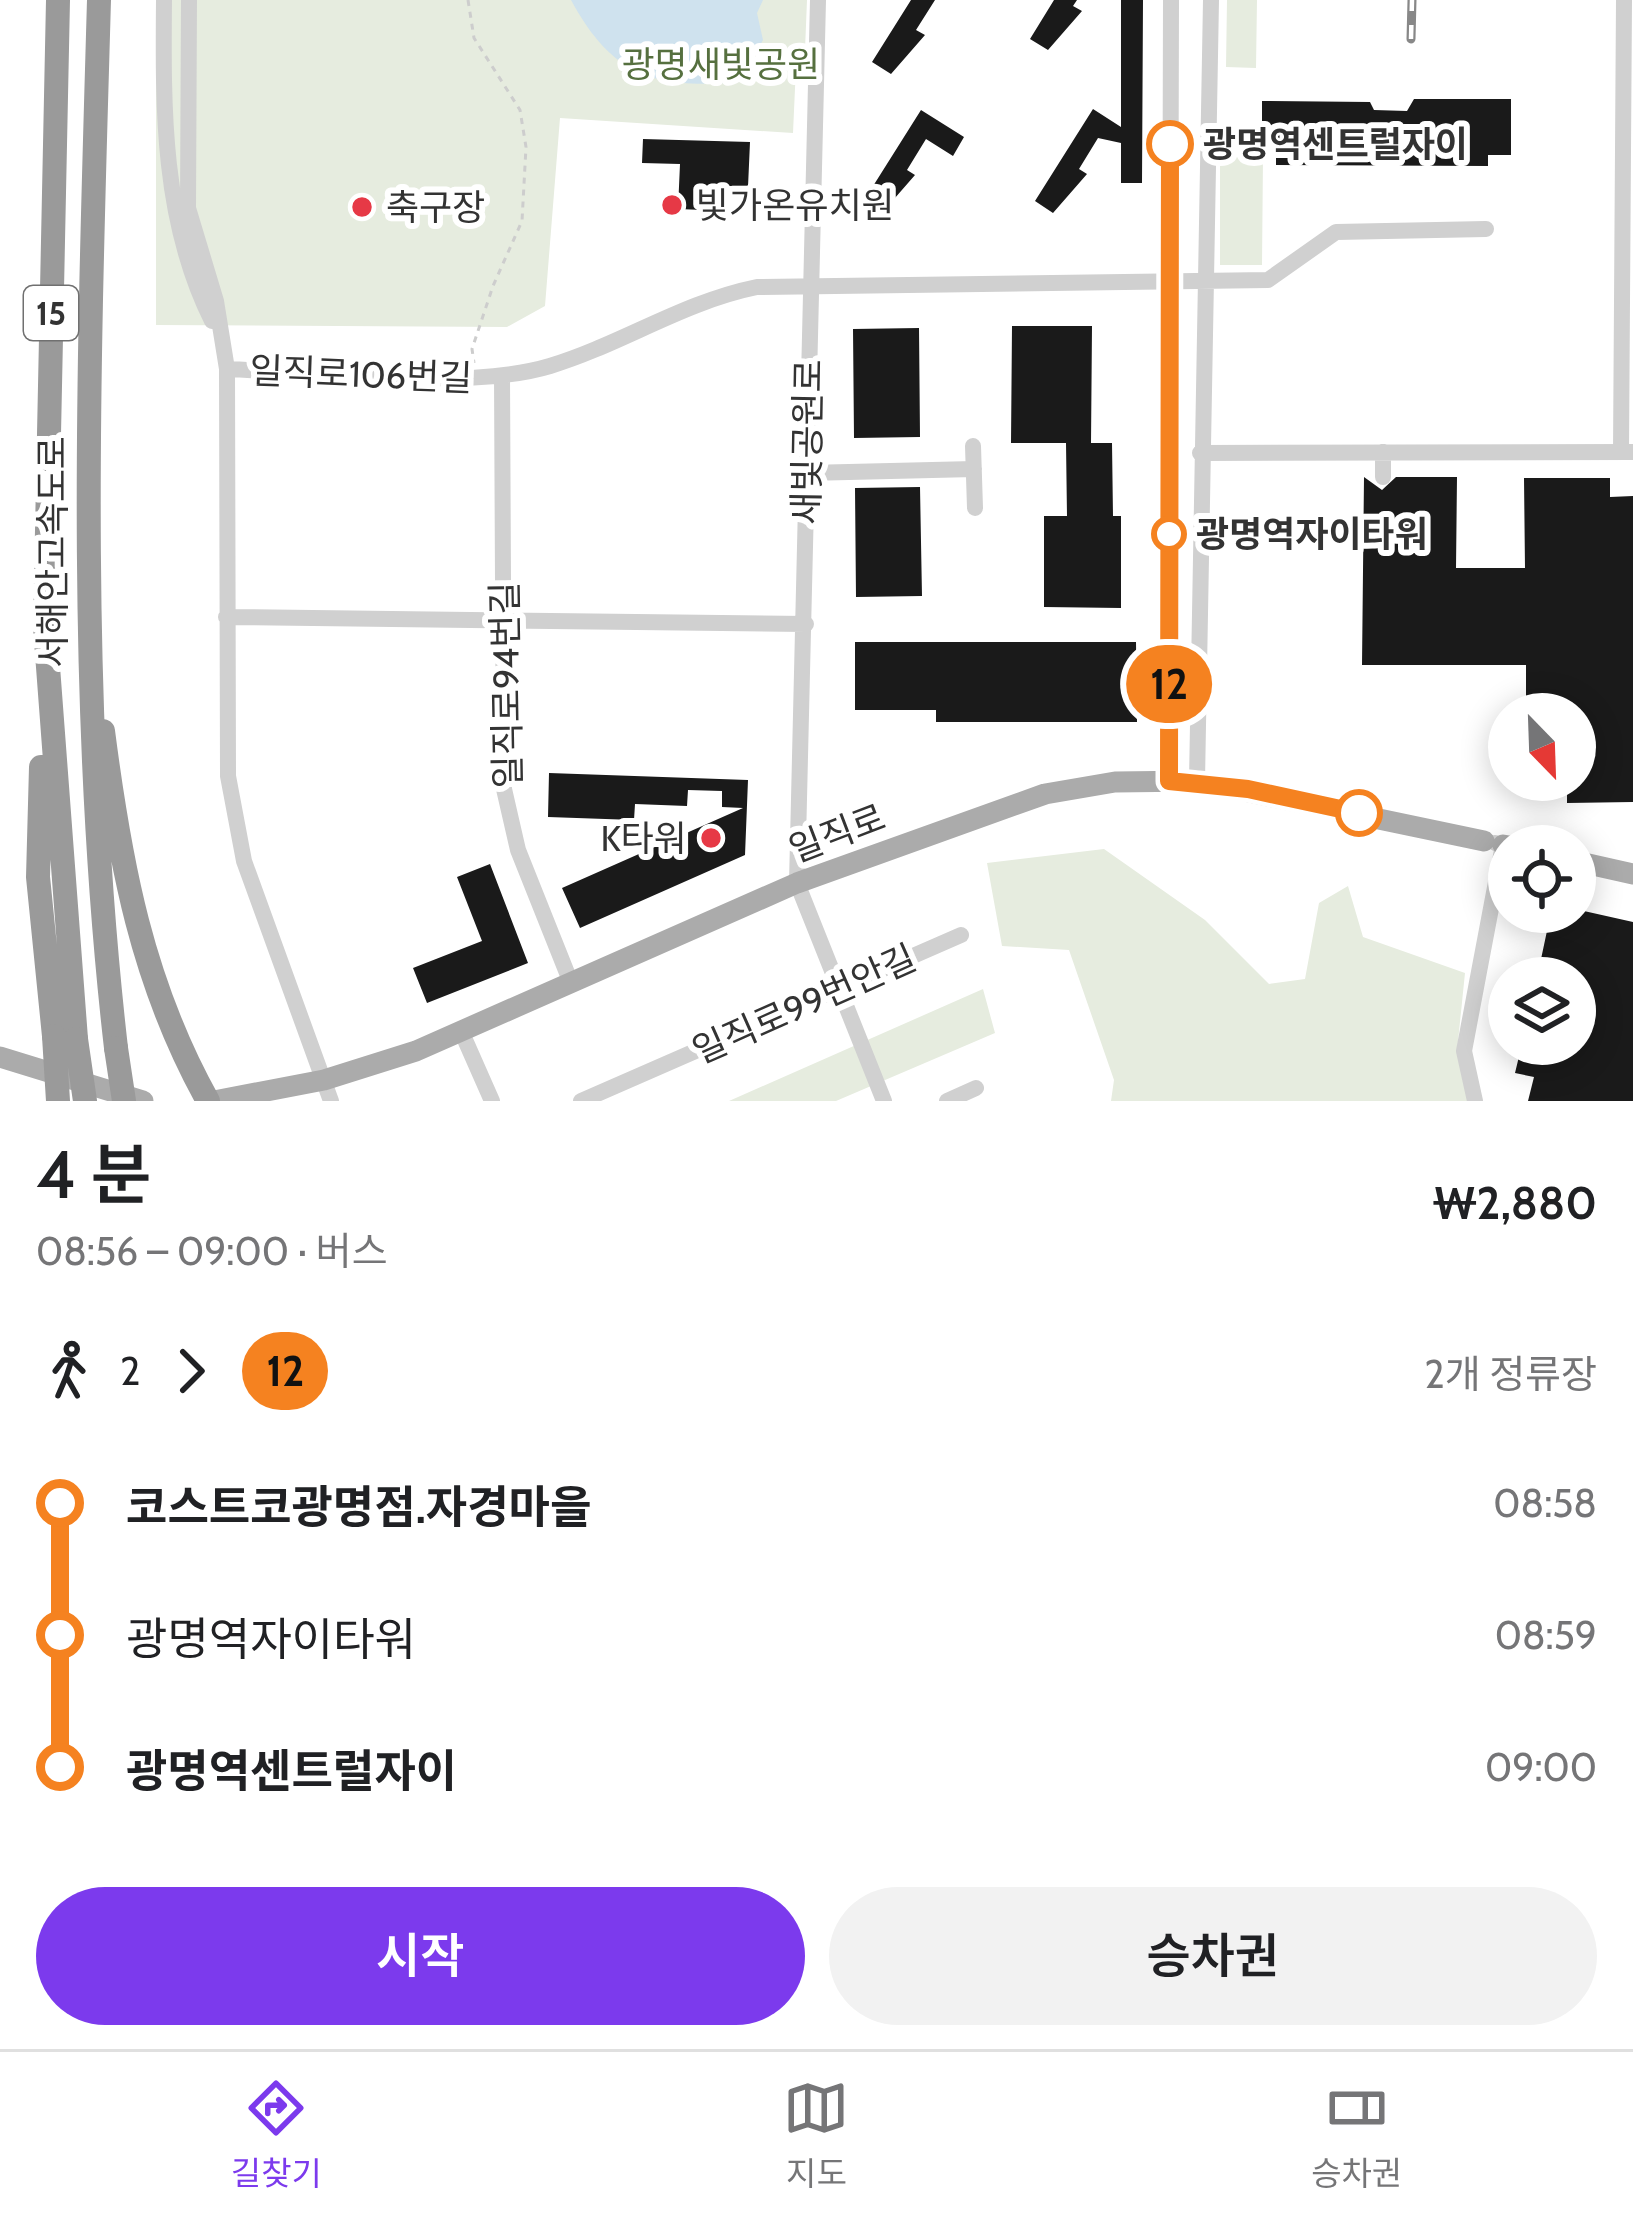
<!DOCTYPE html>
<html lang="ko">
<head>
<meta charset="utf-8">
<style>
  :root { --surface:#fff; --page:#f2f2f2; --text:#202124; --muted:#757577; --line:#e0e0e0; --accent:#7c3aed }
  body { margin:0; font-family:Cabin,"Noto Sans KR",sans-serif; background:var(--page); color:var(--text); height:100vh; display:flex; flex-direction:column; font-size:45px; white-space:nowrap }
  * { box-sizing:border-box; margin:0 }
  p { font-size:39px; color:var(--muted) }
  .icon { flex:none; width:66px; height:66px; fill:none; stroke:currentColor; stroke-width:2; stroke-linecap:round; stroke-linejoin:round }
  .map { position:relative; height:1101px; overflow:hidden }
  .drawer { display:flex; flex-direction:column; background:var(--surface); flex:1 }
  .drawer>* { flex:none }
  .badge { padding:0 24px; border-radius:39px; font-size:42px; line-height:78px }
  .needle { width:78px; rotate:157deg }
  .tools { position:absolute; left:1488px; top:693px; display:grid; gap:24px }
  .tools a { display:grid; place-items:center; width:108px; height:108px; border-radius:50%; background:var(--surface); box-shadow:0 6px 30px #0003; font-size:60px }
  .map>.badge { position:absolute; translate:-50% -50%; box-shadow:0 0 0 6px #fff }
  .legs { display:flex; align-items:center; gap:18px; height:132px; padding:0 36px; font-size:39px }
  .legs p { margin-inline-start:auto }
  .head { display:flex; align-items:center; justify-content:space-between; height:204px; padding:0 36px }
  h1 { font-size:66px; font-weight:600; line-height:90px }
  .cta { display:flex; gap:24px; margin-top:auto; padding:24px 36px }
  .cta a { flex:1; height:138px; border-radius:72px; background:var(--accent); color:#fff; font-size:48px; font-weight:600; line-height:138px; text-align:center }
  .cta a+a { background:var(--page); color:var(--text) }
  ul { padding:0 36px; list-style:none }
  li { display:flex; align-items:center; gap:42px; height:132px; font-size:45px }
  li i { display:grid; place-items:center; width:18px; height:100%; margin:0 15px; background:currentColor }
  li i::after { content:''; width:30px; height:30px; margin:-15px; border:9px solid; border-radius:50%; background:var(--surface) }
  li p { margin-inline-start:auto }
  li:first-child i { background:linear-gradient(#0000 50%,currentColor 0) }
  li:last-child i { background:linear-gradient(currentColor 50%,#0000 0) }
  .dock { display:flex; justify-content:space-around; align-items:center; height:168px; border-top:3px solid var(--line); background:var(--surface); font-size:33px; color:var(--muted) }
  .dock a { display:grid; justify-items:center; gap:6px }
  .dock .active { color:var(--accent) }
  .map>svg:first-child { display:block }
  .green { fill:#e6ecdf }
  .water { fill:#cfe2ee }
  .building { fill:#1a1a1a }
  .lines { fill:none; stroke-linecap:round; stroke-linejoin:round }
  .path { stroke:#cdcdcd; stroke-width:3; stroke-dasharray:6 6; stroke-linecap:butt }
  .minor { stroke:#d0d0d0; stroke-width:16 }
  .major { stroke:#ababab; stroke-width:21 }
  .highway { stroke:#9a9a9a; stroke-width:24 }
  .rail-casing { stroke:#888; stroke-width:9 }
  .rail { stroke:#fff; stroke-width:4.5; stroke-dasharray:14; stroke-linecap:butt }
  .highway-bridge { stroke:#9a9a9a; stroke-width:24 }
  .line-1-casing { stroke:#fff; stroke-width:27 }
  .line-1 { stroke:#f58220; stroke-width:18 }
  .stop-1-dot { fill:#fff; stroke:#f58220; stroke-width:6 }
  .poi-dot { fill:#e63946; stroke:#fff; stroke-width:4.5 }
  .labels { text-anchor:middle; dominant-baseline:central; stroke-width:12; stroke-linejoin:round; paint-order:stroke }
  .shield { fill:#fff; stroke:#707070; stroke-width:3 }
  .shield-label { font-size:33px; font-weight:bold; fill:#333 }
  .park-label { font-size:36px; fill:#56703f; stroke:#fff }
  .stop-label { font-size:36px; font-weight:bold; fill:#333; stroke:#fff; text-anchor:start }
  .poi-label { font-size:36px; fill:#333; stroke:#fff; text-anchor:start }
  .street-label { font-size:36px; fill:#333; stroke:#fff }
</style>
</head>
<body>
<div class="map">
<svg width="1633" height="1101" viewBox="0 0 1633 1101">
  <rect width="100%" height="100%" fill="#fff"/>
  <!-- green -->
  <path class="green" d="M156,0h651l-2,50 -9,16 -3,67 -233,-15 -15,188 -38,21 -351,-2z
    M1227,0h30l-1,68 -30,-1z
    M1220,157h43l-1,108h-42z
    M1104,849l101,71 64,64 36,-5 14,-76 29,-17 15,51 102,36 -8,78 16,50h-362l3,-21 -45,-130 -67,-4 -15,-83z
    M983,989l12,44 -159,68h-107z"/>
  <!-- water -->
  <path class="water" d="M571,0h192l-6,13 6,27 -23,42c-85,7 -127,-5 -169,-82z"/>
  <!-- building -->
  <path class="building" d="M911,0h24l-19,30 9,5 -34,39 -19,-12z
    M1054,0h23l-4,6 9,5 -34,39 -18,-11z
    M1121,0h22l-1,183h-21v-40l-23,-5 -19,31 8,5 -34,39 -18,-12 58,-92 28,18z
    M1414,99h97v56h-23v11l-212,-1v-12h-14v-52l108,1 4,8 33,1z
    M921,110l43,27 -11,19 -27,-17 -19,31 8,5 -34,39 -18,-12z
    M643,139l107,3 -2,45 -19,-1 -1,25 -50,-2 2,-45 -38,-1z
    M1012,326h80l-1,117h21l1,73h8v92l-77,-1v-91h23l-1,-73h-55z
    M919,328l1,109 -66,1 -1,-109z
    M1364,477l18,13 14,-13h61l-1,91h69l-1,-90h86v19l23,-1v306l-66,1v-23h8v-66h-49v-49h-164z
    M920,487l2,109 -66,1 -1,-109z
    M855,642h281l1,80h-201v-12h-81z
    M549,773l199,7 -3,75 -165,73 -18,-40 181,-80 -21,-1v-16l-34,-1 -1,16 -52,-2 -1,16 -86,-3z
    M490,864l38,99 -101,40 -14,-35 69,-27 -25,-64z
    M1575,909l58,13v179h-105l6,-24 -19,-4 7,-29h53v-66h-38l14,-66z"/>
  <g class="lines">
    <!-- path -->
    <path class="path" d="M468,0l6,38 46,72 6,37 -4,74 -29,65 -21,63 2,14"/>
    <!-- minor -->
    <path class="minor" d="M164,0c-1,109 -2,221 48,321
      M189,0l-1,208 28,93 11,68
      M818,0l-21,883 87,218
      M502,376l2,413 14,61 53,133
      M973,446l2,62
      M1621,452l3,-452
      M1200,453l433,-1
      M807,473l167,-4
      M1383,477v-25
      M226,617l580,7
      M1169,781l2,-781
      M1197,781l14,-781
      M462,1033l30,68
      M331,1101l-87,-240 -16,-85 -1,-407c90,3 240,22 323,-3 72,-22 133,-64 207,-79l511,-7 68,-48 150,-3
      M581,1101l380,-166
      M947,1101l29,-13
      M1475,1101l-11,-50 39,-206 -8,-2"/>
    <!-- major -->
    <path class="major" d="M1503,845l6,1
      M1575,861l58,13
      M0,1057l143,44
      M214,1101l110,-21 92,-29 381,-168 248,-89 70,-12 82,-1 287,60"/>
    <!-- highway -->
    <path class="highway" d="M58,0l-13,627 31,412
      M99,0c-10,350 -23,699 17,1048
      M103,731c17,132 39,252 105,370
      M41,767l-3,110 16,159"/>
    <!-- rail casing -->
    <g class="rail-casing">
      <path id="rail" d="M1411,39l1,-39"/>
    </g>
    <!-- rail -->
    <use href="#rail" class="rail"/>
    <!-- highway-bridge -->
    <path class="highway-bridge" d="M54,1036l4,65
      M76,1039l9,62
      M116,1048l8,53"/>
  </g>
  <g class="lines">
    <!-- line-1 casing -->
    <g class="line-1-casing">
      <path id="line-1" d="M1170,144l-1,637 79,8 111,24"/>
    </g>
    <!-- line-1 -->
    <use href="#line-1" class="line-1"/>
  </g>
  <!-- markers -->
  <g class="stop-1-dot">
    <circle cx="1170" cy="144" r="21"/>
    <circle cx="1169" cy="534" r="15"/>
    <circle cx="1359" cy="813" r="21"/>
  </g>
  <g class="poi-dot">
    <circle cx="672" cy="205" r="12"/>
    <circle cx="362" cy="207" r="12"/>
    <circle cx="711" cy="838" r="12"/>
  </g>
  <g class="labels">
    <!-- shield labels -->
    <rect class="shield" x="24" y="286" width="54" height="54" rx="9"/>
    <g class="shield-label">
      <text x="51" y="313">15</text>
    </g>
    <!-- park labels -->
    <g class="park-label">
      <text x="721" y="64">광명새빛공원</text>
    </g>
    <!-- stop labels -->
    <g class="stop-label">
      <text x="1203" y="144">광명역센트럴자이</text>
      <text x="1196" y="534">광명역자이타워</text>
    </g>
    <!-- poi labels -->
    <g class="poi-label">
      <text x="696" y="205">빛가온유치원</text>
      <text x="386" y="207">축구장</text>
      <text x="687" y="838" text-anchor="end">K타워</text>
    </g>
    <!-- street labels -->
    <g class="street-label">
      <text transform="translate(361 374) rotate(2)">일직로106번길</text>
      <text transform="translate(807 442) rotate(-89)">새빛공원로</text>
      <text transform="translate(52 552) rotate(-90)">서해안고속도로</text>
      <text transform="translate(506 685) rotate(-91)">일직로94번길</text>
      <text transform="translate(837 833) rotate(-21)">일직로</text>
      <text transform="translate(804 1004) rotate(-24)">일직로99번안길</text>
    </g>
  </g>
</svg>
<div class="tools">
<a><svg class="needle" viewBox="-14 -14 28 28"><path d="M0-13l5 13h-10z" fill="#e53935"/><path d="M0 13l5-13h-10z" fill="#757577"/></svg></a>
<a><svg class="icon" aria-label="locate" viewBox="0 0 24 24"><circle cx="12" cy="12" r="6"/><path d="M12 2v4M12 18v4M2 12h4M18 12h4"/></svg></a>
<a><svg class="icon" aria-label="layers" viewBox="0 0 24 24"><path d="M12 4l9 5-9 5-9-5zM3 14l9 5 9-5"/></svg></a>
</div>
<b class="badge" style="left:1169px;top:684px;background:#f58220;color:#111">12</b>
</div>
<section class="drawer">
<div class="head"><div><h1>4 분</h1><p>08:56 – 09:00 · 버스</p></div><b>₩2,880</b></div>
<div class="legs"><svg class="icon" aria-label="walk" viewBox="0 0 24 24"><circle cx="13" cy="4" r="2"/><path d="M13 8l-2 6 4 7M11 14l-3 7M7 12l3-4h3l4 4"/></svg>2<svg class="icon" aria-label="forward" viewBox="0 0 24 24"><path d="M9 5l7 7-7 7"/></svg><b class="badge" style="background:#f58220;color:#111">12</b><p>2개 정류장</p></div>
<ul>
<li><i style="color:#f58220"></i><b>코스트코광명점.자경마을</b><p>08:58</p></li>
<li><i style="color:#f58220"></i><span>광명역자이타워</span><p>08:59</p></li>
<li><i style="color:#f58220"></i><b>광명역센트럴자이</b><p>09:00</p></li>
</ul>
<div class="cta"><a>시작</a><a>승차권</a></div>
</section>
<nav class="dock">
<a class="active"><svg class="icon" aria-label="directions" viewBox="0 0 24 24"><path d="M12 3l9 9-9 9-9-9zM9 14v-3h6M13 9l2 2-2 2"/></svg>길찾기</a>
<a><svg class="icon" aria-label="map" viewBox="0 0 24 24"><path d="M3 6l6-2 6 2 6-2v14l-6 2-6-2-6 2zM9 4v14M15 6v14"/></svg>지도</a>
<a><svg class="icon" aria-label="tickets" viewBox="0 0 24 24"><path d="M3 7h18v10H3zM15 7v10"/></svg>승차권</a>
</nav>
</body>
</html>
